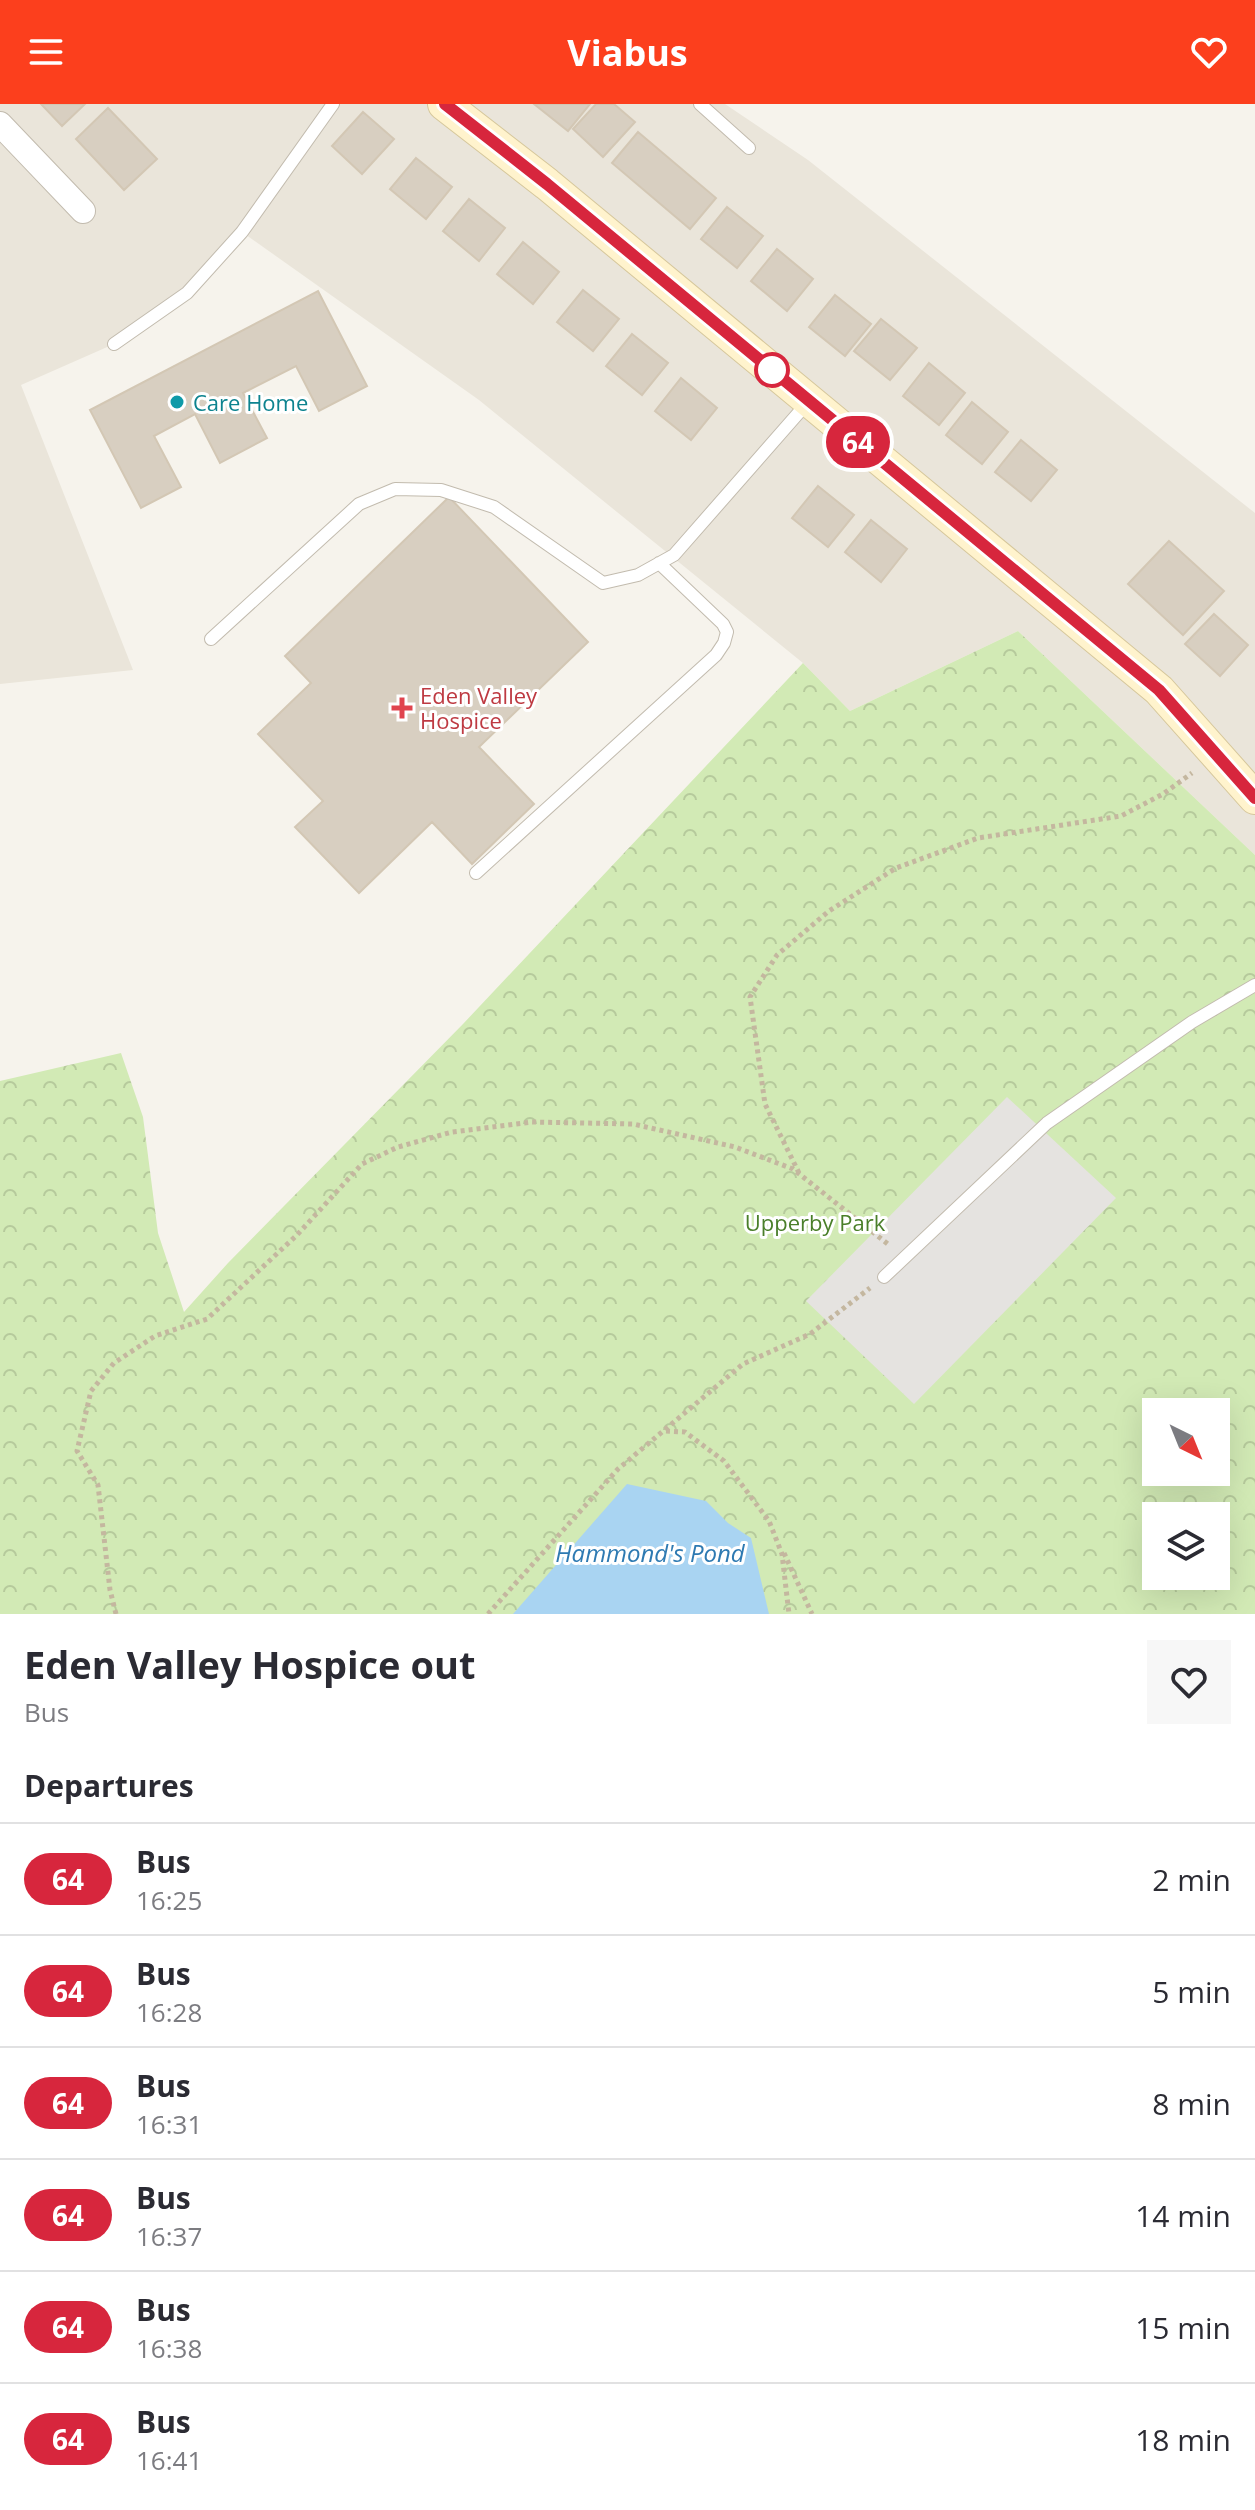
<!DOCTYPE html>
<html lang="en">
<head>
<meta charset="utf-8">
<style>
  :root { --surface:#fff; --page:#f7f7f7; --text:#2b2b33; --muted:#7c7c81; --line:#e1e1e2; --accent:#fc3f1d }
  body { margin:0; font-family:"Open Sans",sans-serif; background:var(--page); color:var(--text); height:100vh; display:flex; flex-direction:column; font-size:30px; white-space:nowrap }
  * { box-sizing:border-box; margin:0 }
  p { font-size:26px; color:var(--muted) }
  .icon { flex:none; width:44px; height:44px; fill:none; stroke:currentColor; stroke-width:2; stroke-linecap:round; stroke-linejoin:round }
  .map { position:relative; height:1510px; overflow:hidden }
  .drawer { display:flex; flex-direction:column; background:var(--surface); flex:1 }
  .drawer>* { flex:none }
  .badge { padding:0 16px; border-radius:26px; font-size:28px; line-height:52px }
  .needle { width:52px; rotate:137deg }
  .controls { position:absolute; left:1142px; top:1294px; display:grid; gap:16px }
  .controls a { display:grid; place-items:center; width:88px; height:88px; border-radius:0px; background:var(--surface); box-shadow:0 8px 32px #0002; font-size:40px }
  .map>.badge { position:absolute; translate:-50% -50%; box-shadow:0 0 0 4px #fff }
  h2 { padding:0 24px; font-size:30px; line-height:72px }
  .round { display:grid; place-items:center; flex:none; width:84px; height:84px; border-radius:0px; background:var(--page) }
  .summary { display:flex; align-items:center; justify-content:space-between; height:136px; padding:0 24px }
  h1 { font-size:38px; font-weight:700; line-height:60px }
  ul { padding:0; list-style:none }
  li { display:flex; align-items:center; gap:24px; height:112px; padding:0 24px; border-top:2px solid var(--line) }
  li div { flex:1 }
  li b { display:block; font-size:30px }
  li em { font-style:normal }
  li .badge { min-width:88px; font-weight:700; text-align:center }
  header { display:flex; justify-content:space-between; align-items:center; height:104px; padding:0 24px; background:var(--accent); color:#fff; font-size:36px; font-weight:700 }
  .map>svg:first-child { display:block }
  .residential { fill:#eae5da }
  .park { fill:url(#park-crowns); fill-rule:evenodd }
  .parking { fill:#e5e3e0 }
  .water { fill:#a9d4f2 }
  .building { fill:#d8cfc1; stroke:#d3c7b4; stroke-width:2 }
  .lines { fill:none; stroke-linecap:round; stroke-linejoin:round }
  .lane-casing { stroke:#c2bbae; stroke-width:14 }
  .street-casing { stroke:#c2bbae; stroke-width:26 }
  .secondary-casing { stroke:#d6c79b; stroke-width:34 }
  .path { stroke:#c4b79f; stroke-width:5; stroke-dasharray:4 4; stroke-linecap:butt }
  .lane { stroke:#fff; stroke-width:12 }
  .street { stroke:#fff; stroke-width:24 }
  .secondary { stroke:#fff3cd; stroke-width:32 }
  .line-casing { stroke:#fff; stroke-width:18 }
  .line { stroke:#d7263d; stroke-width:12 }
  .stop-dot { fill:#fff; stroke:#d7263d; stroke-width:4 }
  .culture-dot { fill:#0f9aa8; stroke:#fff; stroke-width:3 }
  .health-dot { fill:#e0444e; stroke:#fff; stroke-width:3 }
  .labels { text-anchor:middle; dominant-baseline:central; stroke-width:6; stroke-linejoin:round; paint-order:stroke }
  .culture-label { font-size:22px; fill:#0d838f; stroke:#fff; text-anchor:start }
  .health-label { font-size:22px; fill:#be3a42; stroke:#fff; text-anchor:start }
  .park-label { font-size:22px; fill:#4a7f2a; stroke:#fff }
  .water-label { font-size:24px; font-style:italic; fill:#2e7ab2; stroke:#fff }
</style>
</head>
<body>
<header><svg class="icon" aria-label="menu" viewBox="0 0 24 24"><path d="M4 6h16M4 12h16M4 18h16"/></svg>Viabus<svg class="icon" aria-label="heart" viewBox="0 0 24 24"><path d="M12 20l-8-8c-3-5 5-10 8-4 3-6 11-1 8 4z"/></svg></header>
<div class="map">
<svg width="1255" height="1510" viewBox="0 0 1255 1510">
  <defs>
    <pattern id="park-crowns" width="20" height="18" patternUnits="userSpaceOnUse" patternTransform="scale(2)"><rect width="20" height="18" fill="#d2eab5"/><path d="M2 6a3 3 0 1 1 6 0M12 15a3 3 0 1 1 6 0" fill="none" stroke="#b6ca9c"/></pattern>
  </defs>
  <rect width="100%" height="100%" fill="#f6f3ec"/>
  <!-- residential -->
  <path class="residential" d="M0,0h725l83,56 447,353v342l-237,-224 -168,80 -47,-48 -324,-263 -237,-168 -55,61 -73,51 -93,41 112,285 -133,14z"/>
  <!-- park -->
  <path class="park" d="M1018,527l237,224v759h-1255v-533l121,-28 22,64 15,116 26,79 44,-49 235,-239 340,-361 47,48zM1156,1308h60v60h-60zM1156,1412h60v60h-60z"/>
  <!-- parking -->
  <path class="parking" d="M1007,993l109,101 -202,206 -108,-103z"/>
  <!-- water -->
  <path class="water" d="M627,1380l79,17 22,22 23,15 18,76h-256z"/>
  <!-- building -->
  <path class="building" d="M41,0h44l-23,22z
    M534,0h56l-22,27z
    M596,0h18l21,18 -32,35 -30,-28z
    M108,4l49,51 -33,31 -48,-51z
    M363,8l31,27 -32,35 -30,-28z
    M638,28l78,66 -26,31 -78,-66z
    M416,54l36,29 -26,32 -36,-30z
    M469,95l36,29 -26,33 -36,-30z
    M727,103l36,29 -26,32 -36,-29z
    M523,138l36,30 -26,32 -36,-30z
    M777,145l36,30 -26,32 -36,-30z
    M583,186l36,29 -26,32 -36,-29z
    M318,187l49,95 -48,25 -23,-45 -53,27 24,45 -47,25 -25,-49 -41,22 27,51 -40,21 -51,-98z
    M835,191l36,29 -26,32 -36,-29z
    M881,215l36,29 -27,32 -36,-29z
    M632,230l36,29 -26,32 -36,-29z
    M929,259l36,30 -26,32 -36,-29z
    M681,274l36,30 -26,32 -36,-29z
    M972,298l36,30 -26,32 -36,-29z
    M1021,336l36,30 -26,31 -36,-29z
    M818,382l36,29 -26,32 -36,-29z
    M449,393l139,145 -109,105 55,57 -62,60 -40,-42 -73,71 -64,-66 28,-26 -65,-67 53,-51 -26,-27z
    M871,416l36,29 -26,33 -36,-30z
    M1169,437l55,50 -41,44 -55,-51z
    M1214,510l34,31 -28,31 -35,-32z"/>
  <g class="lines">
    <!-- lane casing -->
    <g class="lane-casing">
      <path id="lane" d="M700,0l49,44
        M114,240l73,-51 55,-61 91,-128
        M211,535l148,-135 36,-15 46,1 53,17 109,76 35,-8 36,-20 135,-154
        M476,769l240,-218 8,-12 3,-11 -4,-8 -64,-61
        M884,1173l163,-154 145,-101 63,-37"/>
    </g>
    <!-- street casing -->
    <g class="street-casing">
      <path id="street" d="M0,20l83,87"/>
    </g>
    <!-- secondary casing -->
    <g class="secondary-casing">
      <path id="secondary" d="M444,0l103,80 612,506 96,108"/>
    </g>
    <!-- path -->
    <path class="path" d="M799,1069l-34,-69 -15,-107 27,-42 52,-44 67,-43 82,-30 143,-22 42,-22 29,-21
      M666,1327l19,1 39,29 45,60 13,33 7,60
      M784,1449l28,61
      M116,1510l-6,-24 -12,-105 -21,-34 14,-60 23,-28 41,-27 52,-17 90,-84 65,-71 36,-17 54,-15 80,-10 101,2 102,23 58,22 96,76
      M488,1510l130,-145 125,-105 67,-30 60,-46"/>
    <!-- lane -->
    <use href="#lane" class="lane"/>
    <!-- street -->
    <use href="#street" class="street"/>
    <!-- secondary -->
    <use href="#secondary" class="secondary"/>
  </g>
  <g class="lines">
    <!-- line casing -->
    <g class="line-casing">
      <path id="line" d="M445,0l102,80 612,506 96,108"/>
    </g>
    <!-- line -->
    <use href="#line" class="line"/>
  </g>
  <!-- markers -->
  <circle class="stop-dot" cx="772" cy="266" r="16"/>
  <circle class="culture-dot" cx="177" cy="298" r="8"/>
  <path class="health-dot" d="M398 592h8v8h8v8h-8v8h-8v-8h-8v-8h8z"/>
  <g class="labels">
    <!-- culture labels -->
    <g class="culture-label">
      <text x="193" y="298">Care Home</text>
    </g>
    <!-- health labels -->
    <g class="health-label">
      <text x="420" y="591">Eden Valley<tspan x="420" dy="25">Hospice</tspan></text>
    </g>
    <!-- park labels -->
    <g class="park-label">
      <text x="815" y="1118">Upperby Park</text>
    </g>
    <!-- water labels -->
    <g class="water-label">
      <text x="650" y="1448">Hammond's Pond</text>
    </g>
  </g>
</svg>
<div class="controls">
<a><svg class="needle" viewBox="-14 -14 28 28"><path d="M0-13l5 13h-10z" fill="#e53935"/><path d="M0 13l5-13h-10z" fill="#7c7c81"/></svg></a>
<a><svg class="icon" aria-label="layers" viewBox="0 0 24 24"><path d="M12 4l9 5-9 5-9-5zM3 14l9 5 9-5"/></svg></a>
</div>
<b class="badge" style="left:858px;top:338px;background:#d7263d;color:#fff">64</b>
</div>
<section class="drawer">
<div class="summary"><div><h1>Eden Valley Hospice out</h1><p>Bus</p></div><a class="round"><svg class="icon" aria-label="heart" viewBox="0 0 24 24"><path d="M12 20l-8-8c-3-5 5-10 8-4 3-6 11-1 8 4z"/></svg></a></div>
<h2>Departures</h2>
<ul>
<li><span class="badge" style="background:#d7263d;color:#fff">64</span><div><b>Bus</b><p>16:25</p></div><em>2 min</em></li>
<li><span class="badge" style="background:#d7263d;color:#fff">64</span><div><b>Bus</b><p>16:28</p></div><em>5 min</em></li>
<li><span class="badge" style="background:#d7263d;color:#fff">64</span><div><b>Bus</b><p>16:31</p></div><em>8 min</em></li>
<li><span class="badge" style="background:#d7263d;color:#fff">64</span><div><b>Bus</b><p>16:37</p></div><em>14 min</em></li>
<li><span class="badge" style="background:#d7263d;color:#fff">64</span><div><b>Bus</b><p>16:38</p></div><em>15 min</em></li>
<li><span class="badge" style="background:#d7263d;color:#fff">64</span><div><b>Bus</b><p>16:41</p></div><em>18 min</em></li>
</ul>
</section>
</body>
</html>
